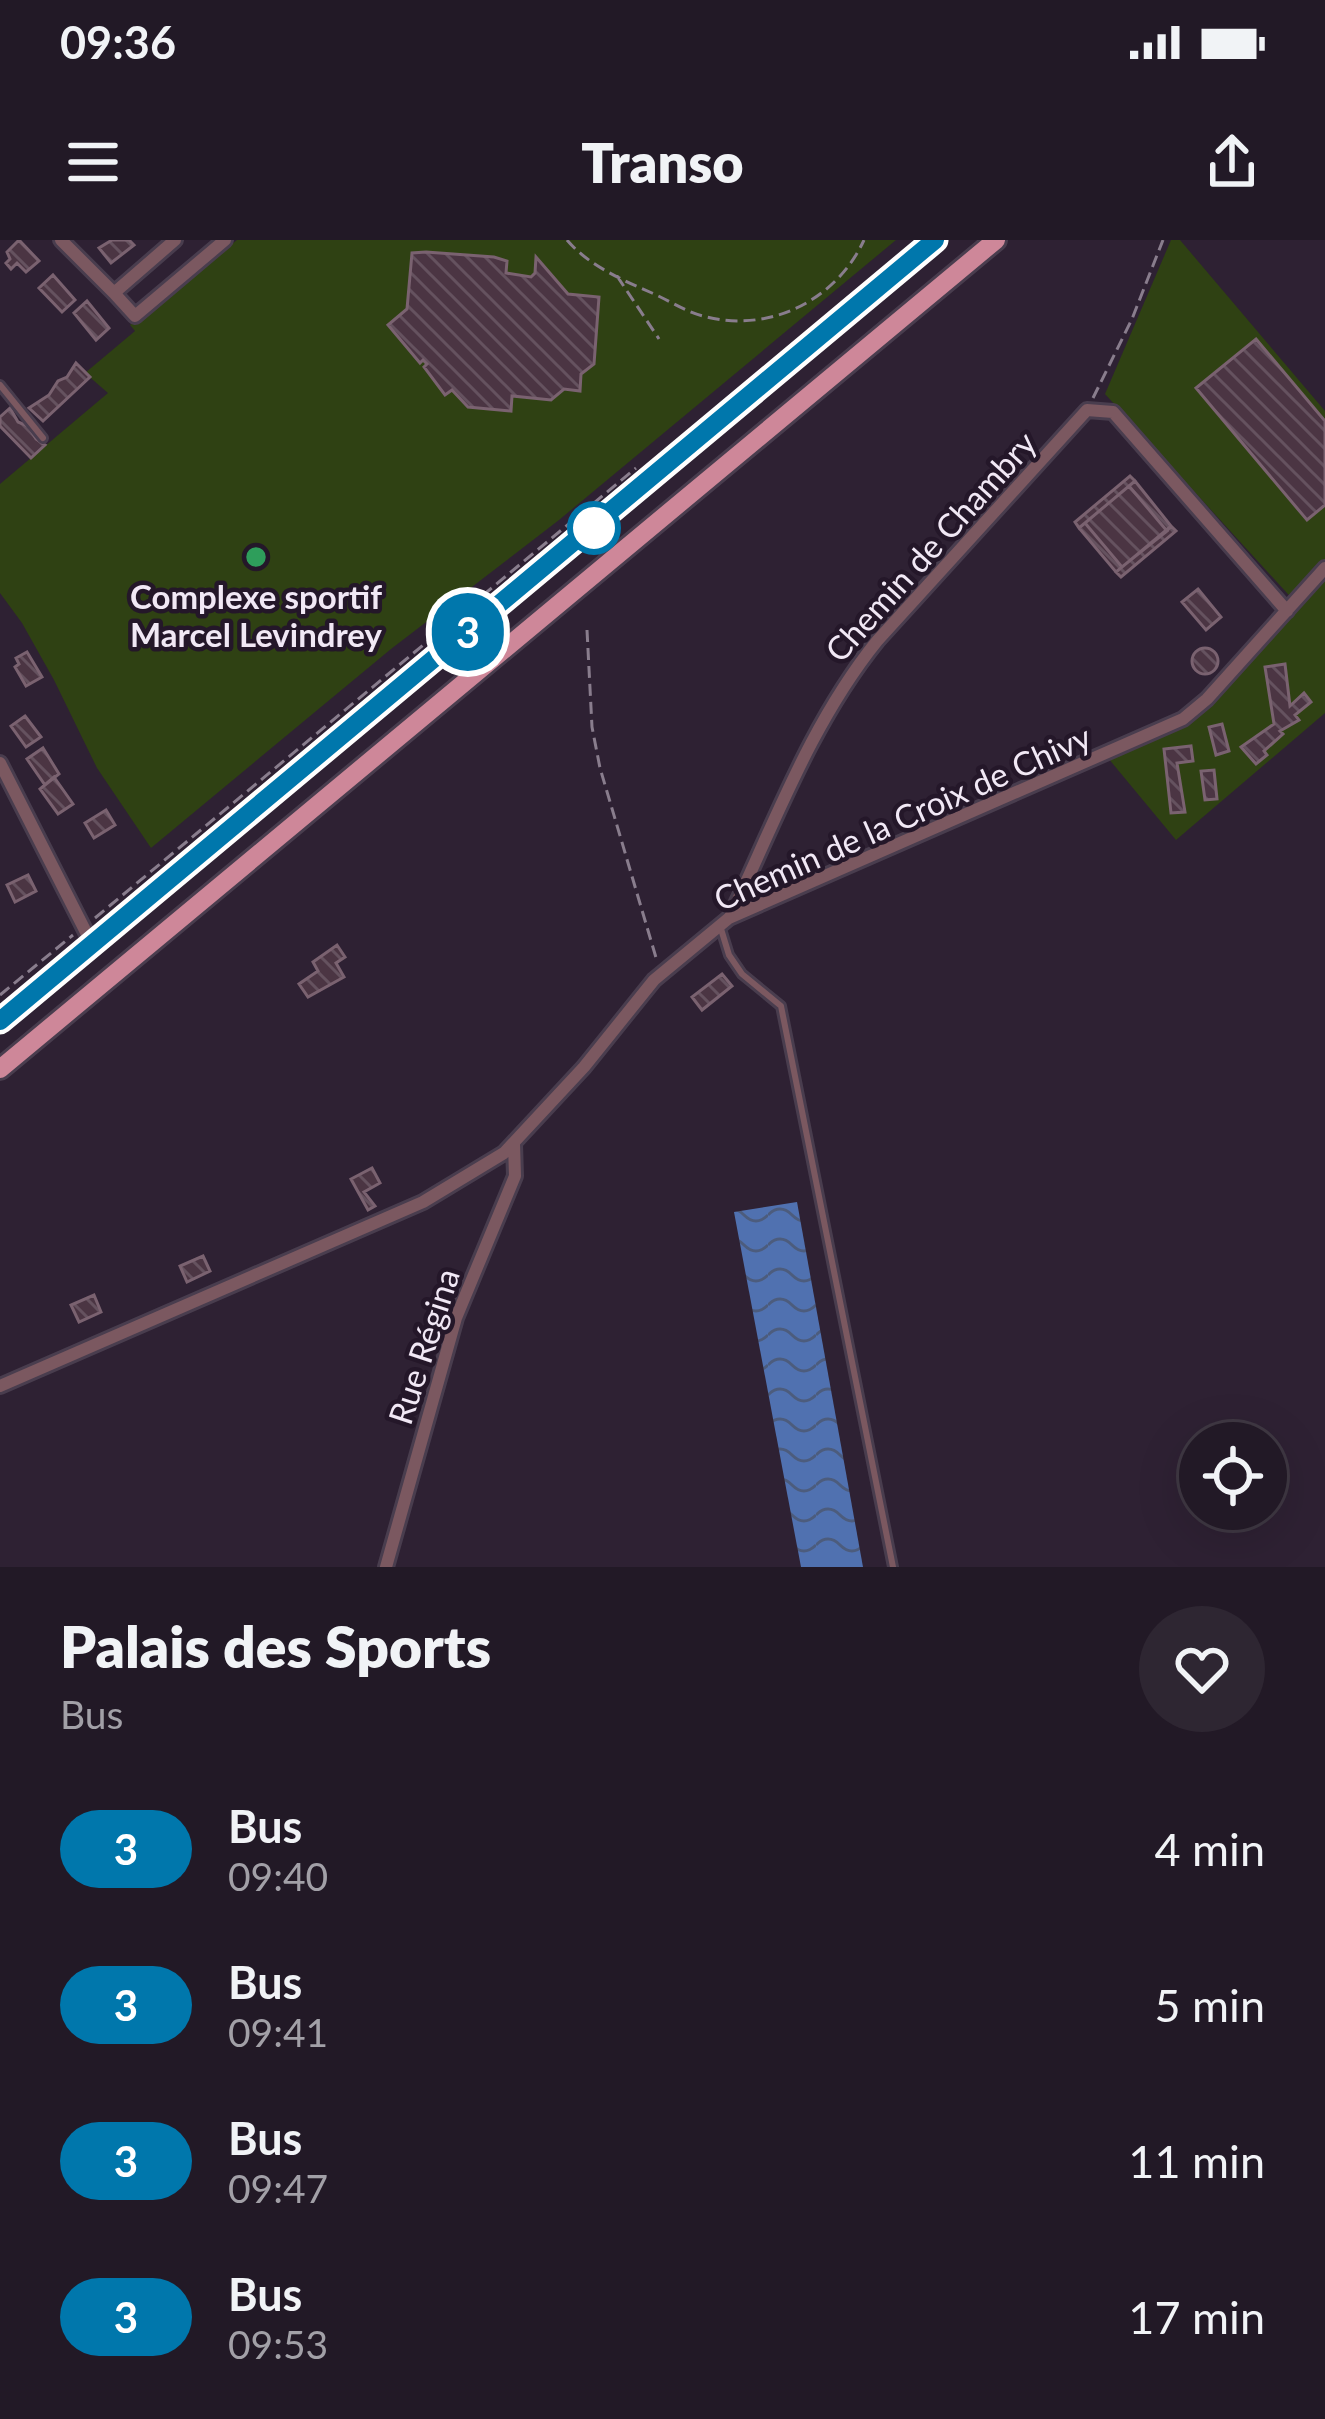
<!DOCTYPE html>
<html lang="fr">
<head>
<meta charset="utf-8">
<style>
  :root { --surface:#221926; --page:#2e2632; --text:#f1f3f6; --muted:#a2a0a7; --line:#3f3843 }
  body { margin:0; font-family:Lato,sans-serif; background:var(--page); color:var(--text); height:100vh; display:flex; flex-direction:column; font-size:45px; white-space:nowrap }
  * { box-sizing:border-box; margin:0 }
  p { font-size:39px; color:var(--muted) }
  .icon { flex:none; width:66px; height:66px; fill:none; stroke:currentColor; stroke-width:2; stroke-linecap:round; stroke-linejoin:round }
  .map { position:relative; height:1327px; overflow:hidden }
  .details { display:flex; flex-direction:column; background:var(--surface); flex:1 }
  .details>* { flex:none }
  .badge { padding:0 24px; border-radius:39px; font-size:42px; line-height:78px }
  .controls { position:absolute; left:1179px; top:1182px; display:grid; gap:24px }
  .controls a { display:grid; place-items:center; width:108px; height:108px; border-radius:50%; background:var(--surface); box-shadow:0 12px 48px #0002,0 0 0 3px var(--line); font-size:60px }
  .map>.badge { position:absolute; translate:-50% -50%; box-shadow:0 0 0 6px #fff }
  .round { display:grid; place-items:center; flex:none; width:126px; height:126px; border-radius:63px; background:var(--page) }
  .summary { display:flex; align-items:center; justify-content:space-between; height:204px; padding:0 60px }
  h1 { font-size:57px; font-weight:800; line-height:90px }
  ul { padding:0; list-style:none }
  li { display:flex; align-items:center; gap:36px; height:156px; padding:0 60px }
  li div { flex:1 }
  li b { display:block; font-size:45px }
  li em { font-style:normal }
  li .badge { min-width:132px; font-weight:700; text-align:center }
  .status { display:flex; justify-content:space-between; align-items:center; height:84px; padding:0 60px; background:var(--surface); direction:ltr }
  .status svg { height:33px; fill:currentColor }
  header { display:flex; justify-content:space-between; align-items:center; height:156px; padding:0 60px; background:var(--surface); font-size:54px; font-weight:800 }
  .map>svg:first-child { display:block }
  .pitch { fill:#2f4113 }
  .water { fill:url(#water-waves) }
  .building { fill:url(#building-back-hatch); stroke:#7a6270; stroke-width:3 }
  .lines { fill:none; stroke-linecap:round; stroke-linejoin:round }
  .lane-casing { stroke:#493d4e; stroke-width:12 }
  .street-casing { stroke:#493d4e; stroke-width:18 }
  .secondary-casing { stroke:#493d4e; stroke-width:22 }
  .primary-casing { stroke:#493d4e; stroke-width:24 }
  .path { stroke:#897d8d; stroke-width:3; stroke-dasharray:12 6; stroke-linecap:butt }
  .lane { stroke:#7b5860; stroke-width:6 }
  .street { stroke:#7b5860; stroke-width:12 }
  .secondary { stroke:#aa7280; stroke-width:16 }
  .primary { stroke:#ce8799; stroke-width:18 }
  .line-casing { stroke:#fff; stroke-width:27 }
  .line { stroke:#0077ac; stroke-width:18 }
  .stop-dot { fill:#fff; stroke:#0077ac; stroke-width:6 }
  .leisure-dot { fill:#2e9e5b; stroke:#241729; stroke-width:4.5 }
  .labels { text-anchor:middle; dominant-baseline:central; stroke-width:9; stroke-linejoin:round; paint-order:stroke }
  .street-label { font-size:33px; fill:#f1e8f5; stroke:#241729 }
  .poi-label { font-size:33px; font-weight:bold; fill:#f1e8f5; stroke:#241729 }
</style>
</head>
<body>
<div class="status"><b>09:36</b><svg viewBox="0 0 49 12"><path d="M0 12V9h3v3zM5 12V6h3v6zM10 12V3h3v9zM15 12V0h3v12zM26 1h20v11H26zM47 4h2v5h-2z"/></svg></div>
<header><svg class="icon" aria-label="menu" viewBox="0 0 24 24"><path d="M4 6h16M4 12h16M4 18h16"/></svg>Transo<svg class="icon" aria-label="share" viewBox="0 0 24 24"><path d="M12 15V3M7 8l5-5 5 5M5 13v7h14v-7"/></svg></header>
<div class="map">
<svg width="1325" height="1327" viewBox="0 0 1325 1327">
  <defs>
    <pattern id="water-waves" width="16" height="10" patternUnits="userSpaceOnUse" patternTransform="scale(3)"><rect width="16" height="10" fill="#5071b0"/><path d="M0 5q4-4 8 0t8 0" fill="none" stroke="#4c5c7d"/></pattern>
    <pattern id="building-back-hatch" width="6" height="6" patternUnits="userSpaceOnUse" patternTransform="scale(3)"><rect width="6" height="6" fill="#4b3543"/><path d="M-1 5l2 2M0 0l6 6M5-1l2 2" fill="none" stroke="#65525f"/></pattern>
  </defs>
  <rect width="100%" height="100%" fill="#2e2133"/>
  <!-- pitch -->
  <path class="pitch" d="M237,0h659l-337,280 -168,129 -240,199 -54,-80 -43,-88 -32,-57 -22,-30v-109l108,-91 -23,-20 50,-42 -5,-6z
    M1171,0h9l145,171v302l-149,127 -68,-82 87,-41 102,-113 -192,-210z"/>
  <!-- water -->
  <path class="water" d="M797,962l66,365h-62l-67,-355z"/>
  <!-- building -->
  <path class="building" d="M19,0l20,21 -13,11 -9,-9 -6,6 -5,-6 4,-4 -3,-7z
    M112,0h17l5,5 -23,18 -12,-15z
    M426,12l68,5 13,4 -1,12 25,4 4,-4 1,-16 32,37 31,3 -5,67 -13,10 -1,17 -16,-2 -13,11 -39,-4 -1,15 -43,-4 -16,-17 -7,5 -21,-28 3,-3 -4,-4 -3,3 -32,-38 19,-16 5,-56z
    M53,35l22,25 -13,12 -23,-24z
    M87,61l22,27 -13,12 -22,-27z
    M1256,99l69,82v84l-18,15 -111,-132z
    M76,123l14,14 -47,44 -14,-13 20,-13 9,-14 9,-4z
    M10,168l8,14 10,4 8,13 9,6 -14,13 -31,-32v-9z
    M1130,236l5,5 -56,47 -4,-6z
    M1135,241l36,45 -4,5 -38,-45z
    M1129,246l38,45 -45,36 -37,-44z
    M1085,283l37,44 -6,5 -37,-44z
    M1171,286l5,5 -55,46 -5,-5z
    M1198,349l23,28 -15,13 -24,-28z
    M1192 421a13 13 0 1 1 26 0a13 13 0 1 1-26 0Z
    M27,412l15,25 -16,9 -11,-19 4,-3 -3,-6z
    M1285,424l5,42 14,-13 7,9 -16,13 4,5 -19,11 3,3 -19,17 3,4 -11,9 -15,-17 33,-23 -9,-57z
    M25,476l16,21 -15,10 -15,-21z
    M1222,484l7,27 -13,4 -7,-28z
    M1191,506l2,15 -16,2 8,49 -14,1 -7,-64z
    M43,508l16,26 -14,11 -18,-26z
    M1214,530l3,29 -12,1 -4,-29z
    M54,537l19,27 -15,10 -18,-25z
    M106,570l9,15 -21,13 -9,-15z
    M28,635l8,16 -21,11 -8,-17z
    M337,705l8,12 -9,6 8,14 -36,20 -9,-13 19,-13 -5,-9z
    M722,734l10,12 -30,24 -10,-13z
    M372,928l8,15 -16,9 11,14 -7,4 -17,-31z
    M203,1016l7,15 -23,11 -7,-16z
    M94,1055l7,17 -22,10 -8,-17z"/>
  <g class="lines">
    <!-- lane casing -->
    <g class="lane-casing">
      <path id="lane" d="M0,145l43,53
        M721,689l8,26 13,19 39,32 112,561"/>
    </g>
    <!-- street casing -->
    <g class="street-casing">
      <path id="street" d="M61,0l53,53
        M175,0l-61,53 21,23 90,-76
        M0,523l92,181
        M730,677c45,-95 81,-194 147,-276l210,-231 26,2 174,199
        M0,1146l423,-184 81,-49 80,-86 70,-87 75,-62 454,-199 24,-20 118,-131
        M386,1327l70,-249 59,-142 -1,-32"/>
    </g>
    <!-- secondary casing -->
    <g class="secondary-casing">
      <path id="secondary" d="M0,781l935,-781"/>
    </g>
    <!-- primary casing -->
    <g class="primary-casing">
      <path id="primary" d="M0,829l996,-829"/>
    </g>
    <!-- path -->
    <path class="path" d="M567,0c21,25 55,40 85,53 18,8 32,18 51,23 65,18 133,-15 161,-76
      M617,36l42,63
      M1093,158l39,-79 31,-79
      M587,390l5,97 8,41 57,193
      M95,678l541,-450
      M0,755l73,-60"/>
    <!-- lane -->
    <use href="#lane" class="lane"/>
    <!-- street -->
    <use href="#street" class="street"/>
    <!-- secondary -->
    <use href="#secondary" class="secondary"/>
    <!-- primary -->
    <use href="#primary" class="primary"/>
  </g>
  <g class="lines">
    <!-- line casing -->
    <g class="line-casing">
      <path id="line" d="M0,781l935,-781"/>
    </g>
    <!-- line -->
    <use href="#line" class="line"/>
  </g>
  <!-- markers -->
  <circle class="stop-dot" cx="594" cy="288" r="24"/>
  <circle class="leisure-dot" cx="256" cy="317" r="12"/>
  <g class="labels">
    <!-- street labels -->
    <g class="street-label">
      <text transform="translate(930 306) rotate(-48)">Chemin de Chambry</text>
      <text transform="translate(902 577) rotate(-24)">Chemin de la Croix de Chivy</text>
      <text transform="translate(423 1106) rotate(-72)">Rue Régina</text>
    </g>
    <!-- poi labels -->
    <g class="poi-label">
      <text x="256" y="356">Complexe sportif<tspan x="256" dy="38">Marcel Levindrey</tspan></text>
    </g>
  </g>
</svg>
<div class="controls">
<a><svg class="icon" aria-label="locate" viewBox="0 0 24 24"><circle cx="12" cy="12" r="6"/><path d="M12 2v4M12 18v4M2 12h4M18 12h4"/></svg></a>
</div>
<b class="badge" style="left:468px;top:392px;background:#0077ac;color:#fff">3</b>
</div>
<section class="details">
<div class="summary"><div><h1>Palais des Sports</h1><p>Bus</p></div><a class="round"><svg class="icon" aria-label="heart" viewBox="0 0 24 24"><path d="M12 20l-8-8c-3-5 5-10 8-4 3-6 11-1 8 4z"/></svg></a></div>
<ul>
<li><span class="badge" style="background:#0077ac;color:#fff">3</span><div><b>Bus</b><p>09:40</p></div><em>4 min</em></li>
<li><span class="badge" style="background:#0077ac;color:#fff">3</span><div><b>Bus</b><p>09:41</p></div><em>5 min</em></li>
<li><span class="badge" style="background:#0077ac;color:#fff">3</span><div><b>Bus</b><p>09:47</p></div><em>11 min</em></li>
<li><span class="badge" style="background:#0077ac;color:#fff">3</span><div><b>Bus</b><p>09:53</p></div><em>17 min</em></li>
</ul>
</section>
</body>
</html>
